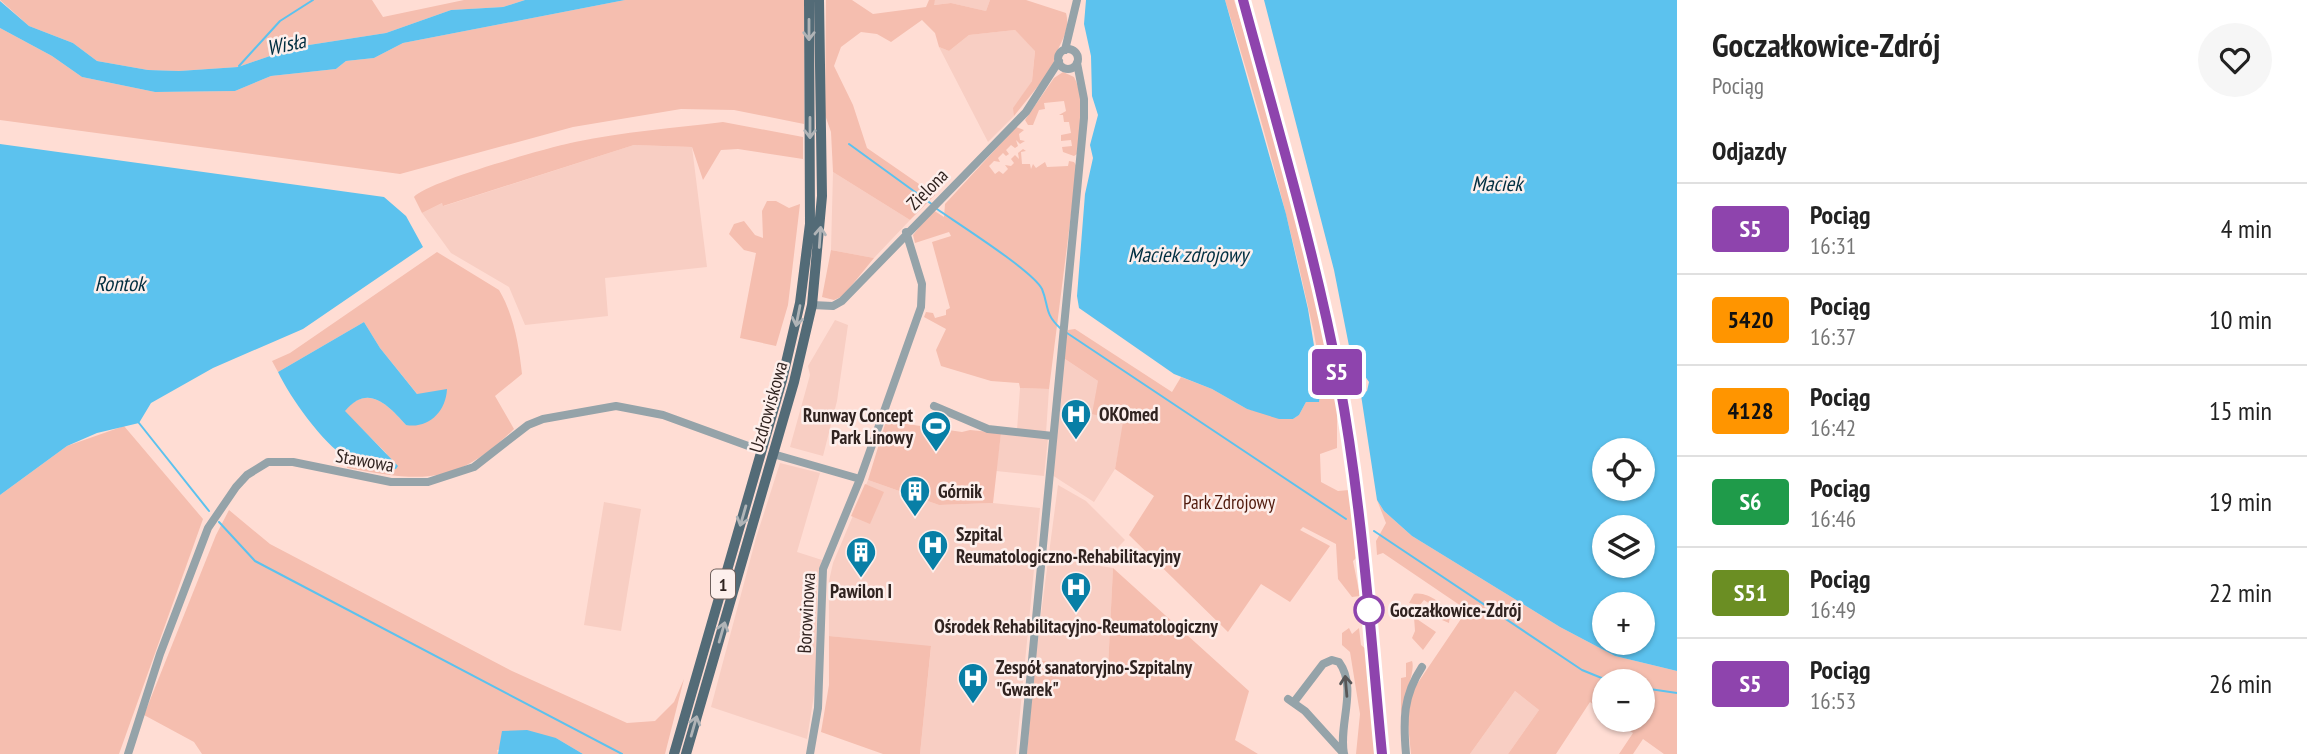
<!DOCTYPE html>
<html lang="pl">
<head>
<meta charset="utf-8">
<style>
  :root { --surface:#fff; --page:#f6f6f6; --text:#222; --muted:#767676; --line:#e0e0e0 }
  body { margin:0; font-family:"PT Sans Narrow",sans-serif; background:var(--page); color:var(--text); height:100vh; display:flex; flex-direction:column; font-size:26px; white-space:nowrap }
  * { box-sizing:border-box; margin:0 }
  p { font-size:23px; color:var(--muted) }
  .icon { flex:none; width:38px; height:38px; fill:none; stroke:currentColor; stroke-width:2; stroke-linecap:round; stroke-linejoin:round }
  .map { position:relative; flex:1; overflow:hidden }
  .details { display:flex; flex-direction:column; background:var(--surface); width:630px }
  .details>* { flex:none }
  .badge { padding:0 14px; border-radius:5px; font-size:24px; line-height:46px }
  .controls { position:absolute; left:1592px; top:438px; display:grid; gap:14px }
  .controls a { display:grid; place-items:center; width:63px; height:63px; border-radius:50%; background:var(--surface); box-shadow:0 2px 5px #0004; font-size:35px }
  .map>.badge { position:absolute; translate:-50% -50%; box-shadow:0 0 0 4px #fff }
  h2 { padding:0 35px; font-size:26px; line-height:63px }
  .round { display:grid; place-items:center; flex:none; width:74px; height:74px; border-radius:37px; background:var(--page) }
  .head { display:flex; align-items:center; justify-content:space-between; height:119px; padding:0 35px }
  h1 { font-size:33px; font-weight:800; line-height:52px }
  ul { padding:0; list-style:none }
  li { display:flex; align-items:center; gap:21px; height:91px; padding:0 35px; border-top:2px solid var(--line) }
  li div { flex:1 }
  li b { display:block; font-size:26px }
  li em { font-style:normal }
  li .badge { min-width:77px; font-weight:700; text-align:center }
  main { display:flex; flex:1; min-height:0 }
  .map>svg:first-child { display:block }
  .built { fill:#f8cec3 }
  .green { fill:#f5beaf }
  .water { fill:#5cc2ee; fill-rule:evenodd }
  .lines { fill:none; stroke-linecap:round; stroke-linejoin:round }
  .stream { stroke:#5cc2ee; stroke-width:2 }
  .minor { stroke:#95a3a9; stroke-width:8 }
  .major { stroke:#536b77; stroke-width:10 }
  .rail { stroke:#967f79; stroke-width:2; stroke-dasharray:9 9; stroke-linecap:butt }
  .oneway { stroke:#b0b4b7 }
  .oneway2 { stroke:#585657 }
  .line-casing { stroke:#fff; stroke-width:16 }
  .line { stroke:#8e44ad; stroke-width:10 }
  .stop-dot { fill:#fff; stroke:#8e44ad; stroke-width:3.5 }
  .labels { text-anchor:middle; dominant-baseline:central; stroke-width:5; stroke-linejoin:round; paint-order:stroke }
  .shield { fill:#fdefec; stroke:#6e605d; stroke-width:2 }
  .shield-label { font-size:18px; font-weight:bold; fill:#302320 }
  .street-label { font-size:19px; fill:#302320; stroke:#fdefec }
  .poi-label { font-size:19px; font-weight:bold; fill:#302320; stroke:#fdefec; text-anchor:start }
  .park-label { font-size:19px; fill:#511a0c; stroke:#fdefec }
  .stop-label { font-size:19px; font-weight:bold; fill:#302320; stroke:#fdefec; text-anchor:start }
  .water-label { font-size:21px; font-style:italic; fill:#002e40; stroke:#fdefec }
</style>
</head>
<body>
<main>
<div class="map">
<svg width="1677" height="754" viewBox="0 0 1677 754">
  <rect width="100%" height="100%" fill="#ffddd4"/>
  <!-- built -->
  <path class="built" d="M935,0h55l-4,11 -35,-8 -18,2z
    M1015,30l20,20 -3,31 -18,27v8l-26,26 -49,-95 10,4 20,-16z
    M634,145l58,2 15,120 -102,11 3,38 -83,9 -16,-38 -58,-34 -29,-40 20,-10 2,3z
    M833,172l77,48 -36,38 -43,-8z
    M835,320l13,5 -11,76 -14,55 -33,-9 20,-72 -2,-9z
    M1062,357l36,24 26,41 -9,47 -21,33 -42,-27z
    M1020,388l29,1 -3,44 -29,-3z
    M1001,433l47,5 -4,38 -48,-5z
    M780,463l40,10 -23,79 25,8 -5,21 -1,101 -9,57 -96,-32 45,-169z
    M868,480l71,25 54,-2 47,5 -24,246h-96l11,-107 -102,-11v-55l4,-18z
    M1058,485l28,16 39,39 -25,26 13,2 -5,100 -73,-8z
    M604,502l37,7 -20,122 -37,-6z
    M1515,691l24,19 -31,44h-38z"/>
  <!-- green -->
  <path class="green" d="M0,0h372l11,17 81,-17h61l-22,7 -52,3 -65,23 -90,14 -58,20 -59,4 -31,-1 -51,-9 -24,-18 -44,-17z
    M625,0h179v124l-70,-14 -53,-1 -108,18 -173,47 -400,-54v-92l52,28 30,21 73,15 80,-1 36,-15 65,-7 10,-8 28,-3 29,-15z
    M826,0h26l21,14 53,-7 3,-7h6l-1,5 17,-2 35,8 4,-11h36l40,13c5,19 -7,30 -12,46l1,6 -41,51 -1,-8 19,-27 3,-30 -20,-21 -46,5 -20,16 -10,-4 -4,-14 -13,-13 -31,22 -14,-8 -16,-2 -20,15 -7,19 19,39 14,43 68,47 -25,25 -77,-48 -2,-40 -6,-17z
    M1225,0h9c39,124 74,250 100,378l-4,2 7,19v49l-17,6 1,28 17,9 11,-1 7,68 -3,3 7,35 -8,1 -14,-18 -2,-35 -33,-17 -3,3 30,16 -37,52 -3,4 -29,-18 -33,48 -99,-97 25,-39 -39,-27 8,-47 -31,-8 6,-33 -36,-24 6,-27 7,-1 97,63 9,-15 31,12 35,20 46,10 6,-4 7,-13h13c5,-39 -9,-84 -17,-122 -22,-94 -48,-188 -77,-280z
    M1063,72l11,5c12,23 6,53 3,77l-3,2 -11,-4 -1,-5 10,-1 -1,-6 -10,1v-6l10,-2 -2,-11h-5l-1,-7h-4l7,-4 -2,-10 -20,2 1,6 -6,1 -6,15h-5l-3,-5 29,-42z
    M723,122l80,15v22l-65,-10 -17,1 -18,30 -11,-33 -58,-2 -191,61 -1,-3 -20,10 -8,-16c11,-15 136,-50 161,-55 48,-10 99,-14 148,-20z
    M1016,127l8,3 -5,4 1,6 5,1 -5,3 -4,-4 2,6 -3,2 -4,-3 -5,5 3,4 -3,2 -3,-3 -5,5 2,4 -6,-1 -5,5 6,8 4,-3 4,3 5,-5 -3,-4 6,1 3,-3 -3,-4 4,-4 4,4 -1,-6 5,-4 3,2 -5,1 1,12h8l1,5 2,-5 3,4 9,-6 2,5 21,-1 1,-5 5,1 3,5 -28,222 -29,-1 -1,-5 -28,-2 -50,-15 -5,-16 10,-21 -22,-12 2,-5 7,1 2,5 11,-3v-5l4,-2 -18,-66 19,-6 -2,-4 -34,11 -2,-8 20,-25 11,7 1,-13z
    M767,201h9l13,7 11,-4 -12,101 -12,41 -36,-8 16,-85 -12,-3 -15,-16 5,-10 10,-3 11,14 8,3 -1,-27z
    M831,250l43,8 -31,38 -9,4 -12,-3z
    M437,252l62,38c15,25 20,56 23,84l-27,22 19,33c-59,57 -90,53 -167,39l1,-10 47,11 -9,-16 -42,-42c24,-28 44,-6 62,14l12,-30 -38,-47 -16,-26 -86,50 -6,-11 18,-8z
    M886,421l76,11 8,-2 31,3 -8,70 -54,2 -71,-25z
    M124,426l79,93 -84,235h-119v-259l67,-49z
    M865,484l19,8 -14,32 -19,-8z
    M1377,500l7,11 28,25 148,91 55,29 62,15v83h-13l-21,-15 -10,15h-14l14,-21 -19,-14h29v-38h-38v32l-15,-11 -34,52h-48l31,-44 -24,-19 -45,63h-59l-4,-39 6,-25 54,-80 -84,-57 -6,2 -1,-14 10,-18z
    M229,510l41,34 242,127 115,52 28,-2 19,-19 10,-23 -19,75h-82l-27,-16 -59,12 1,4h-296l-8,-12 -50,-27 72,-180z
    M1113,568l136,123 -14,49 23,14h-231l8,-94 73,8z
    M1414,594c13,-3 30,10 36,21l-1,8 -7,-3 3,-6 -21,-14 -4,5 -11,-2z
    M1414,617l22,15 -13,18 -11,-12 3,-7z
    M1349,628l3,6 7,-6 2,17 6,5 8,104h-19l4,-40 -10,-62 -8,-7v-12z
    M829,636l102,10 -11,108h-37l-62,-22 8,-47z
    M1412,661c4,10 -10,41 -11,57v-40l5,-1v-14z"/>
  <!-- water -->
  <path class="water" d="M525,0h100l-222,43 -29,15 -28,3 -10,8 -65,7 -36,15 -80,1 -73,-15 -30,-21 -52,-28v-27l29,25 44,17 24,18 51,9 31,1 59,-4 58,-20 90,-14 65,-23 52,-3z
    M1086,0h139l61,214 22,95 13,79 -2,14h-13l-7,13 -6,4h-14l-32,-10 -35,-20 -38,-15 -95,-66 -2,-12 8,-102 8,-36 -3,-13 8,-30 -6,-19 -1,-40 -7,-32z
    M1264,0h413v671l-62,-15 -55,-29 -148,-91 -28,-25 -7,-11 -16,-105 6,-4 2,-9 -18,-26 -17,-86zM1605,450h38v38h-38zM1605,527h38v38h-38zM1605,604h38v38h-38z
    M0,144l384,53 22,19 17,31 -120,82 -90,39 -62,35 -12,20 -42,10 -30,13 -67,49z
    M364,322l16,26 37,46 30,-5c-1,23 -19,40 -41,36 -18,-20 -38,-42 -61,-14l53,55 -2,3c-16,-3 -36,-3 -49,-11 -25,-15 -57,-61 -69,-86z
    M527,730l29,8 27,16h-85l4,-23z"/>
  <g class="lines">
    <!-- stream -->
    <path class="stream" d="M239,66l41,-45 33,-21
      M849,144l84,61
      M937,209c20,14 96,62 105,80 7,17 2,24 18,39
      M1067,333l279,186
      M139,423l70,88
      M219,522l36,39 367,193
      M1374,531l208,139 27,11
      M1643,688l34,5"/>
    <!-- minor -->
    <path class="minor" d="M1058 59a10 10 0 1 1 20 0a10 10 0 1 1-20 0Z
      M1065,50l12,-50
      M812,305l21,1 9,-5 184,-189 33,-51
      M934,406l54,23 65,7
      M773,454l87,25
      M1288,699l17,12 39,43
      M1294,702l29,-38 9,-4 7,2c19,26 -1,63 5,92
      M128,754l32,-100 48,-126 28,-41 11,-12 21,-13h25l98,20h37l46,-15 54,-42 15,-6 73,-13 47,9 99,36
      M810,754l8,-46 5,-139 37,-90 61,-172 1,-23 -16,-52
      M1023,754l61,-636v-19l-7,-36
      M1406,754c-3,-34 -3,-58 16,-87"/>
    <!-- major -->
    <path class="major" d="M674,754l108,-374 18,-77 10,-79 -1,-224
      M686,754l108,-372 18,-77 10,-109 -3,-196"/>
    <!-- rail -->
    <path class="rail" d="M1243,0c34,126 72,252 96,380 23,124 31,249 43,374"/>
  </g>
  <!-- one-way arrows -->
  <defs><path id="oneway-shaft" d="M-6 0H5M1.5-3L5.5 0L1.5 3" fill="none" stroke-width="1.6" stroke-linecap="round" stroke-linejoin="round" transform="scale(1.75)"/></defs>
  <g class="oneway">
    <use href="#oneway-shaft" transform="translate(809 30) rotate(90)"/>
    <use href="#oneway-shaft" transform="translate(810 128) rotate(90)"/>
    <use href="#oneway-shaft" transform="translate(820 237) rotate(-86)"/>
    <use href="#oneway-shaft" transform="translate(798 316) rotate(101)"/>
    <use href="#oneway-shaft" transform="translate(743 516) rotate(106)"/>
    <use href="#oneway-shaft" transform="translate(722 632) rotate(-74)"/>
    <use href="#oneway-shaft" transform="translate(694 726) rotate(-74)"/>
  </g>
  <use class="oneway2" href="#oneway-shaft" transform="translate(1346 686) rotate(-95)"/>
  <g class="lines">
    <!-- line casing -->
    <g class="line-casing">
      <path id="line" d="M1243,0c34,126 72,252 96,380 23,124 31,249 43,374"/>
    </g>
    <!-- line -->
    <use href="#line" class="line"/>
  </g>
  <!-- icons -->
  <defs>
    <g id="hospital-pin" transform="scale(1.575)"><path d="M0 17L-7.5 6A9.5 9.5 0 1 1 7.5 6Z" fill="#087fa6" stroke="#fdefec"/><path d="M-5-5h3v3.5h4V-5h3V5h-3V1.5h-4V5h-3Z" fill="#fff"/></g>
    <g id="stadium-pin" transform="scale(1.575)"><path d="M0 17L-7.5 6A9.5 9.5 0 1 1 7.5 6Z" fill="#087fa6" stroke="#fdefec"/><path d="M0-5a6.5 5 0 1 0 0 10a6.5 5 0 1 0 0-10ZM-3.5-1.8h7v3.6h-7Z" fill="#fff"/></g>
    <g id="building-pin" transform="scale(1.575)"><path d="M0 17L-7.5 6A9.5 9.5 0 1 1 7.5 6Z" fill="#087fa6" stroke="#fdefec"/><path d="M-4-6H4V6H1V3H-1V6H-4ZM-2.5-4.3h1.7v1.8h-1.7ZM.8-4.3h1.7v1.8H.8ZM-2.5-1h1.7V.8h-1.7ZM.8-1h1.7V.8H.8Z" fill="#fff"/></g>
  </defs>
  <g fill-rule="evenodd">
    <use href="#hospital-pin" x="1076" y="414"/>
    <use href="#stadium-pin" x="936" y="426"/>
    <use href="#building-pin" x="915" y="491"/>
    <use href="#hospital-pin" x="933" y="545"/>
    <use href="#building-pin" x="861" y="552"/>
    <use href="#hospital-pin" x="1076" y="587"/>
    <use href="#hospital-pin" x="973" y="678"/>
  </g>
  <!-- markers -->
  <circle class="stop-dot" cx="1369" cy="610" r="14"/>
  <g class="labels">
    <!-- shield labels -->
    <rect class="shield" x="711" y="569.5" width="24" height="29" rx="5"/>
    <g class="shield-label">
      <text x="723" y="584">1</text>
    </g>
    <!-- street labels -->
    <g class="street-label">
      <text transform="translate(927 189) rotate(-45)">Zielona</text>
      <text transform="translate(768 407) rotate(-74)">Uzdrowiskowa</text>
      <text transform="translate(365 460) rotate(10)">Stawowa</text>
      <text transform="translate(806 613) rotate(-87)">Borowinowa</text>
    </g>
    <!-- poi labels -->
    <g class="poi-label">
      <text x="1099" y="414">OKOmed</text>
      <text x="913" y="415" text-anchor="end">Runway Concept<tspan x="913" dy="22">Park Linowy</tspan></text>
      <text x="938" y="491">Górnik</text>
      <text x="956" y="534">Szpital<tspan x="956" dy="22">Reumatologiczno-Rehabilitacyjny</tspan></text>
      <text x="861" y="591" text-anchor="middle">Pawilon I</text>
      <text x="1076" y="626" text-anchor="middle">Ośrodek Rehabilitacyjno-Reumatologiczny</text>
      <text x="996" y="667">Zespół sanatoryjno-Szpitalny<tspan x="996" dy="22">"Gwarek"</tspan></text>
    </g>
    <!-- park labels -->
    <g class="park-label">
      <text x="1229" y="502">Park Zdrojowy</text>
    </g>
    <!-- stop labels -->
    <g class="stop-label">
      <text x="1390" y="610">Goczałkowice-Zdrój</text>
    </g>
    <!-- water labels -->
    <g class="water-label">
      <text transform="translate(286 44) rotate(-12)">Wisła</text>
      <text x="1497" y="183">Maciek</text>
      <text x="1188" y="254">Maciek zdrojowy</text>
      <text x="120" y="283">Rontok</text>
    </g>
  </g>
</svg>
<div class="controls">
<a><svg class="icon" aria-label="locate" viewBox="0 0 24 24"><circle cx="12" cy="12" r="6"/><path d="M12 2v4M12 18v4M2 12h4M18 12h4"/></svg></a>
<a><svg class="icon" aria-label="layers" viewBox="0 0 24 24"><path d="M12 4l9 5-9 5-9-5zM3 14l9 5 9-5"/></svg></a>
<a>+</a>
<a>−</a>
</div>
<b class="badge" style="left:1337px;top:372px;background:#8e44ad;color:#fff">S5</b>
</div>
<section class="details">
<div class="head"><div><h1>Goczałkowice-Zdrój</h1><p>Pociąg</p></div><a class="round"><svg class="icon" aria-label="heart" viewBox="0 0 24 24"><path d="M12 20l-8-8c-3-5 5-10 8-4 3-6 11-1 8 4z"/></svg></a></div>
<h2>Odjazdy</h2>
<ul>
<li><span class="badge" style="background:#8e44ad;color:#fff">S5</span><div><b>Pociąg</b><p>16:31</p></div><em>4 min</em></li>
<li><span class="badge" style="background:#ff9500;color:#111">5420</span><div><b>Pociąg</b><p>16:37</p></div><em>10 min</em></li>
<li><span class="badge" style="background:#ff9500;color:#111">4128</span><div><b>Pociąg</b><p>16:42</p></div><em>15 min</em></li>
<li><span class="badge" style="background:#1f9b4a;color:#fff">S6</span><div><b>Pociąg</b><p>16:46</p></div><em>19 min</em></li>
<li><span class="badge" style="background:#6b8e23;color:#fff">S51</span><div><b>Pociąg</b><p>16:49</p></div><em>22 min</em></li>
<li><span class="badge" style="background:#8e44ad;color:#fff">S5</span><div><b>Pociąg</b><p>16:53</p></div><em>26 min</em></li>
</ul>
</section>
</main>
</body>
</html>
